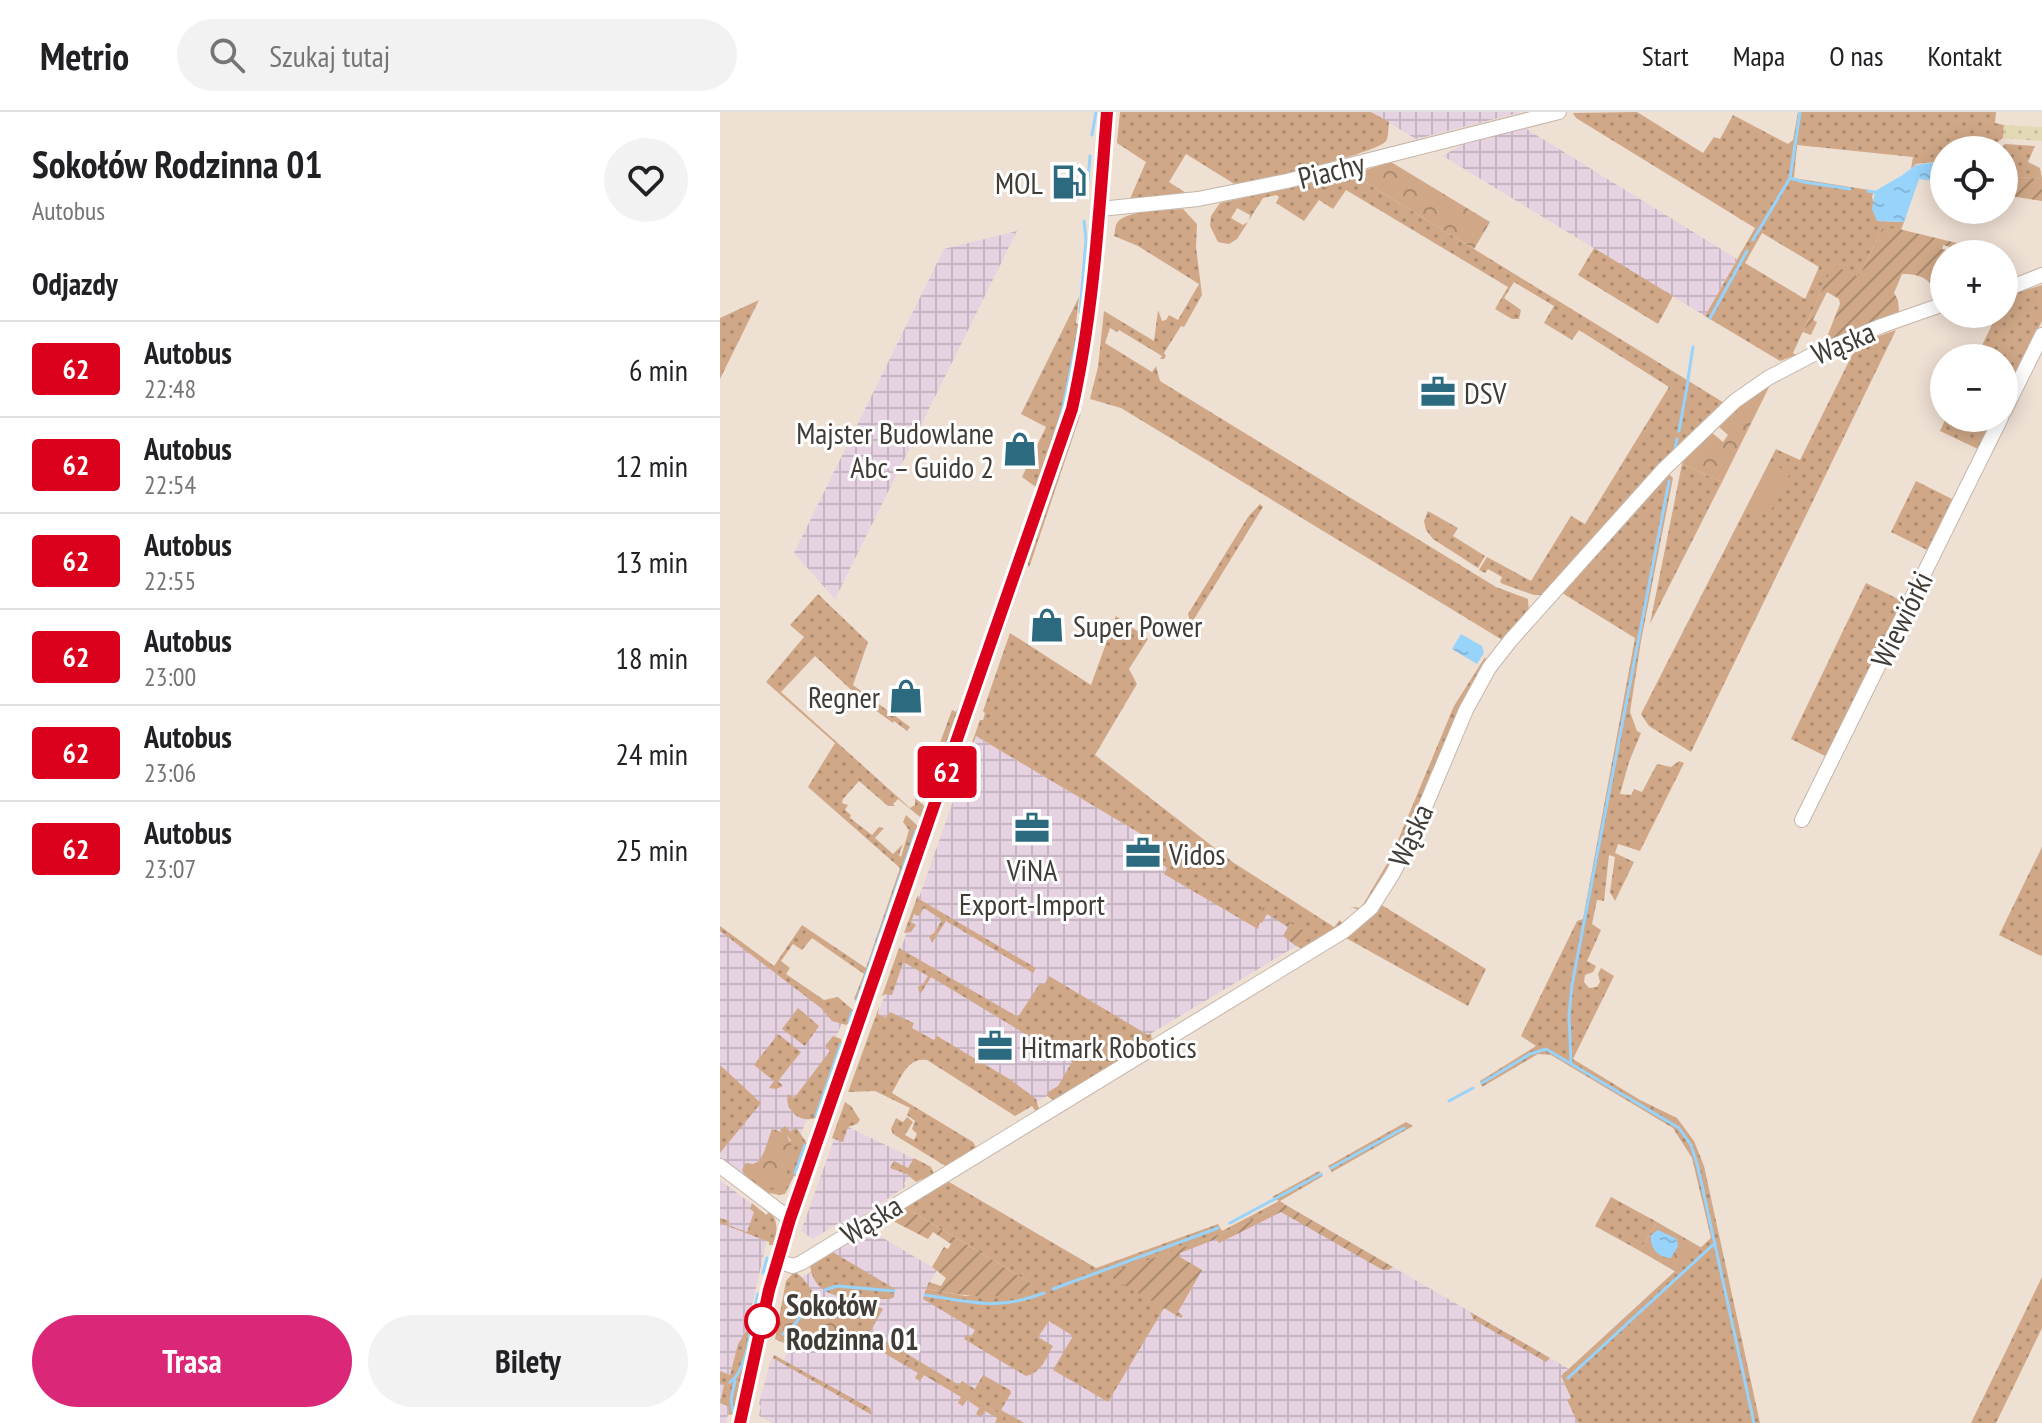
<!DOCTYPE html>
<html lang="pl">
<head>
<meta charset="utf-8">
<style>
  :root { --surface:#fff; --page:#f2f2f2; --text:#202124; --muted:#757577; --line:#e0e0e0; --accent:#db2777 }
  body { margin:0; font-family:"PT Sans Narrow",sans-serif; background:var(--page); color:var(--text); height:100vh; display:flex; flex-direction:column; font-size:30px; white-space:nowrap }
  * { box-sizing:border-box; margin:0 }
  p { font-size:26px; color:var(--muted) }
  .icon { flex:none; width:44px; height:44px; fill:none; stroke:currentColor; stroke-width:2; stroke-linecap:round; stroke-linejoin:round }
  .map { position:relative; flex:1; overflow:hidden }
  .side { display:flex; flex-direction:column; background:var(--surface); width:720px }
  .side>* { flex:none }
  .badge { padding:0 16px; border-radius:6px; font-size:28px; line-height:52px }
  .buttons { position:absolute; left:1210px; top:24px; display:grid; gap:16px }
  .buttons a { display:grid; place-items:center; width:88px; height:88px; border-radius:50%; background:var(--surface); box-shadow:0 4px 20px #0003; font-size:40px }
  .map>.badge { position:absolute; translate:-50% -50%; box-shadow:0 0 0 4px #fff }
  h2 { padding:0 32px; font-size:30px; line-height:72px }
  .round { display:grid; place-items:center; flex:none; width:84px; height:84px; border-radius:42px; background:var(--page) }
  .head { display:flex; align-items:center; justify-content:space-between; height:136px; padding:0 32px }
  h1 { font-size:38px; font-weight:600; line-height:60px }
  .button { display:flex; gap:16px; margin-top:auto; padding:16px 32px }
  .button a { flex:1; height:92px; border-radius:48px; background:var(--accent); color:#fff; font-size:32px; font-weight:600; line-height:92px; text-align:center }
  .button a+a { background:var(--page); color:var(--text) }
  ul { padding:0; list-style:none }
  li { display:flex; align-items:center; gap:24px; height:96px; padding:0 32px; border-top:2px solid var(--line) }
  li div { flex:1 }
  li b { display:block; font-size:30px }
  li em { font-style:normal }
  li .badge { min-width:88px; font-weight:700; text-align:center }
  header { display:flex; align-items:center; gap:48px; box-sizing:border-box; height:112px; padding:0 40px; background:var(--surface); border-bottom:2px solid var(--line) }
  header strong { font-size:38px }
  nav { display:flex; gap:44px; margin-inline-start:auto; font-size:28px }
  .search { width:560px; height:72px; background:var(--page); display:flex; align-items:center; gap:20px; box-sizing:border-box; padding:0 28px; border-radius:44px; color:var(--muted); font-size:30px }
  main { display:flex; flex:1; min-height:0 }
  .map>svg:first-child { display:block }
  .industrial { fill:url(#industrial-grid) }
  .grass { fill:url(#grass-dots); fill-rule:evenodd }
  .forest { fill:url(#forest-crowns) }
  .sand { fill:url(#sand-dots) }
  .garden { fill:url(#garden-furrows) }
  .pitch { fill:#d0a887 }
  .water { fill:url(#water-ripples) }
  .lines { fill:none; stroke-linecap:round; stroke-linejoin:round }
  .stream { stroke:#97d3fb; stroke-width:3 }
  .minor-casing { stroke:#c4b6aa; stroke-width:16 }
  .minor { stroke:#fff; stroke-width:14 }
  .line-casing { stroke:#fff; stroke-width:18 }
  .line { stroke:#db011c; stroke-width:12 }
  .stop-dot { fill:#fff; stroke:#db011c; stroke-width:4 }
  .labels { text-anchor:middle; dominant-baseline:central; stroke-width:6; stroke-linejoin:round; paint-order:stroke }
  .street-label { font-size:30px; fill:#423c37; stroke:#fff }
  .poi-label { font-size:30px; fill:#423c37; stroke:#fff; text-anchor:start }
  .stop-label { font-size:30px; font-weight:bold; fill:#423c37; stroke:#fff; text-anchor:start }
</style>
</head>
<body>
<header>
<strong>Metrio</strong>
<div class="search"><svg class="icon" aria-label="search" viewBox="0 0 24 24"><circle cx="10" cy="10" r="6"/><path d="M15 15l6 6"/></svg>Szukaj tutaj</div>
<nav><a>Start</a><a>Mapa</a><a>O nas</a><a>Kontakt</a></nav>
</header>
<main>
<section class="side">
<div class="head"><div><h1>Sokołów Rodzinna 01</h1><p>Autobus</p></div><a class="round"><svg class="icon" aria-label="heart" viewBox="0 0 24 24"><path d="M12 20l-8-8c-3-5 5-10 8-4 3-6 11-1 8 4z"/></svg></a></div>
<h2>Odjazdy</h2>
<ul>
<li><span class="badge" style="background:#db011c;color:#fff">62</span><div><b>Autobus</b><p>22:48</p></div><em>6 min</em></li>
<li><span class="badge" style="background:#db011c;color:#fff">62</span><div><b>Autobus</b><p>22:54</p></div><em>12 min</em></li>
<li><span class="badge" style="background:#db011c;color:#fff">62</span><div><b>Autobus</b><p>22:55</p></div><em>13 min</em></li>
<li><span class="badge" style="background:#db011c;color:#fff">62</span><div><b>Autobus</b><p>23:00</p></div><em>18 min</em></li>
<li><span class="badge" style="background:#db011c;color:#fff">62</span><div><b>Autobus</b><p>23:06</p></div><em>24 min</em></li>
<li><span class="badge" style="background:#db011c;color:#fff">62</span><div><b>Autobus</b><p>23:07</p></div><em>25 min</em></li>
</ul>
<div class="button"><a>Trasa</a><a>Bilety</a></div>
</section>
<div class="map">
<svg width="1322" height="1311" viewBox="0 0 1322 1311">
  <defs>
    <pattern id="industrial-grid" width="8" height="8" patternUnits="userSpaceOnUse" patternTransform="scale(2)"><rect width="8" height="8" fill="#e6d2e1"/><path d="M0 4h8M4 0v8" fill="none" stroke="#c6b5c2"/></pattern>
    <pattern id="grass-dots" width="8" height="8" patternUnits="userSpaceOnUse" patternTransform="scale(2)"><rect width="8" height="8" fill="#d0a887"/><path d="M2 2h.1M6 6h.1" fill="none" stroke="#aa8a6f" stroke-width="1.8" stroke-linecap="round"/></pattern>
    <pattern id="forest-crowns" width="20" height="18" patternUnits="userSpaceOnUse" patternTransform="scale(2)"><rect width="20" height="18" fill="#d0a887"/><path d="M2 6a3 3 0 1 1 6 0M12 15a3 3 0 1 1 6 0" fill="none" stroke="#aa8a6f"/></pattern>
    <pattern id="sand-dots" width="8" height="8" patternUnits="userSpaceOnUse" patternTransform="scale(2)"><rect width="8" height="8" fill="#e3d9b4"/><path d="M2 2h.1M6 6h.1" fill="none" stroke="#c4bb9b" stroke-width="1.8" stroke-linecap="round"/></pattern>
    <pattern id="garden-furrows" width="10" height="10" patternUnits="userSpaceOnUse" patternTransform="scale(2)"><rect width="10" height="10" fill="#d0a887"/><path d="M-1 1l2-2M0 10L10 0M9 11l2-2" fill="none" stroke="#aa8a6f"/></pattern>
    <pattern id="water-ripples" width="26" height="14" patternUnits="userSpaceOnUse" patternTransform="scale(2)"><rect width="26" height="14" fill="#97d3fb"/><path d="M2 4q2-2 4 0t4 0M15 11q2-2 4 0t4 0" fill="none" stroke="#83b6d8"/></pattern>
  </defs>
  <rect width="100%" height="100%" fill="#efe0d4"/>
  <!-- industrial -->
  <path class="industrial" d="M651,0h151l-106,27z
    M803,15l214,132 -32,57 -262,-160 24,-14z
    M297,119l-182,368 -41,-46 150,-304z
    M256,624l337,200 -281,169 -154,-91z
    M0,817l122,93 -60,164 -21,4 -41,-32z
    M120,1011l91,44 -19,12 -3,-2 -5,6 1,4 -61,41 -4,-6 -27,17 -12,-8z
    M0,1068l46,35 1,25 -22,96 -7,8 -10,38 2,23 -4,18h-6z
    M564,1092l285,165 -8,8 22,46h-810l-14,-7 2,-10 -2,-2 12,-45 3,-4 10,5 6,-14 -1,-56 7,-10 15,-8 -1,-8 56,-36 71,42 -11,19 -2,9 65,11 186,-58 59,-22z"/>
  <!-- grass -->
  <path class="grass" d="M400,0h251l18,10c-1,6 0,14 -3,19 -7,11 -116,37 -136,42l-14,2 -50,-31 -17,28 17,11 -57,8 17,-39 -29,-19z
    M917,0l66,41 11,-16 6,2 13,-24 55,29 5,-4 5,-28h198l-1,11 9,2 -1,13 -16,12h-43v11l-28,3 -5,5 2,-12 -116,-12 -3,33 81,13 -3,5 5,25 27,1 -3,8 -19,-1 -23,48 -26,-11 -40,87 3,2 -16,6 -75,-45 50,-88 -179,-110 -3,-5zM1042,121l57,34 -14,32 -60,-36z
    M1285,32l30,2 -7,16 12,6 2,11 -38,-3v-26h-8z
    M632,62l374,230 -180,191h-12l-31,-11 -3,-2 2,-5 -14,-8 -3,4 -6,-3 8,-13 44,24 40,-65 14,8 84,-137 -90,-57 -7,10 -28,-17 10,-17 -40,-24 -10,16 17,12 -2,9h-7l-17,-10 13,-22 -162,-97 -13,19 -14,-9 -15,21 -28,-18 3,-6 -3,-2 -13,3 -14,22 1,-5 -13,-7 -6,10 12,7 5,-3 -11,17 -8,5 -11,-2 -8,-16 1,-10 9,-13z
    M463,97l14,15 -1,23 6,48 -18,32 -3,-1 -17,27 2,3 -2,3h-4l2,-3 -43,-26 -2,2 -7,-4 -5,15 47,29 4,-6 4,15 336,206 32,12 1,14 -25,28 -383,-233 -31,-9 8,-32 6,-56 50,30 4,-31 4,11 4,-1 3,-5 9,5 21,-36 -61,-38 -24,-10c1,-3 1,-11 3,-13 7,-13 52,-13 66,-14z
    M874,136l79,48 -15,28 -80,-49z
    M1322,173v36l-38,76v-39h-28l21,-44h7l2,-18z
    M359,185l-3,26 5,4 -11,69 -30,94 -18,-13 24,-50 -25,-13z
    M39,188l-39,79v-61z
    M1176,218l-205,422 -42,-26 -8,-12 135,-265 24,11 58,-117z
    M361,301l-52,155 -2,-8 47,-138z
    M1226,306h48l-16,31 -38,-18z
    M962,352l40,18 -72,142z
    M948,361l5,5 -32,163 -11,71 7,19 4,2 -12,29 -9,32 11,1 3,-6 8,3 15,-28 14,3 8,-6 5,2 -44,88 -22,-7 -3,9 19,9 -19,39 -5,-9 5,-35 -6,-2 -5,46 -7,-1 -5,24 9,6 -14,31 9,5 -3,6 -8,3 -1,7 5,6 8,-1 3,-5 -2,-8 3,-6 13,8 -41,83 67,41 37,18 17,23 10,25 56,257h-182l-11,-23 4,-2 -10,-22 150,-138 -19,-80 -19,-30 -122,-73 -13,-1 -56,33 -2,-6 56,-35 -15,-10 56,-115 6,-2 52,-281 -73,-45z
    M1196,369l38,19 -25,51 -38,-19z
    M540,392l3,3 -72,117 -3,-10 60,-97z
    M708,399l30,17 -5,8 32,20 -7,12 -45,-29 -7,-9 -2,-9z
    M1146,471l38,19 -77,155 -36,-18z
    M98,482l50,48 -15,43 57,42 -3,4 -13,-10 -1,2 -29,-21 -49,-46 -34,36 129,116 5,-3v-7l12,10 -3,7 -4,2 -22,-18 -5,5 2,2h-7l-29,-25 -16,18 -1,4 6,2 -3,5 6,5 -1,3 22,17 7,-8 5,1 -9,10 18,16 10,-10 -4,11 2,2 8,-27 -6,-8 3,-7 14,13 -60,175 -6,-4 10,-25 -52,-36 -10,12 -9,-6 -12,17 9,7 -4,6 38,26 14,-3 16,14 3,2 -4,7 -7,5 -14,-4 -11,-13 -101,-77v-5l54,40 28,-41 64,43 34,-100 -92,-81 27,-44 -69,-61 38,-45 -14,-12z
    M396,504l32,23 -19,30 8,15 -42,71 139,108 100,64 6,-7 3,5 -39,24 -8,-3 16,-10 -49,-28 -5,21 -7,-4 -87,-51 3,-6 -8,-6 -4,6 -16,-10 -4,-11 6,-13 -165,-98 -22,57 26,-73h3l2,-7 -2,-2 27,-78 81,52z
    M765,545l2,7 -96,201 -29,45 -13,-3 12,1 30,-51 63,-151z
    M238,596l5,5 -26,72 -13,1 28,-76 4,2z
    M1322,735v107l-1,2 -42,-21z
    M198,783l1,4 117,69 -3,5 -87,-52 -14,22 -3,-7 5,-3 8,-13 -18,-12 -5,8 -5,-2 -3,8 5,3 -5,7 -7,1z
    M660,792l106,65 -18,37 -122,-68z
    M179,836l119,69 22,-34 4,2 5,-9 99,59 3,-2 1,9 -96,60 -9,-6 1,-4 10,-6 14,-24 -141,-85 -10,16 -2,-1 -1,-5 5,-3 5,-8 -23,-13h-2l-11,32 -7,-1 -3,2z
    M159,895l-1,7 8,4 4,-6 24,11 -2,5 22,12 3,-4 74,44 25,19 4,13 -3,1 -5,-7 -17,10 -88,-56c-20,-3 -26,18 -35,33l81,49 4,7 -30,18 -54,-33 -2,-5 5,-11 7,4 4,-5 6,5 -8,13 9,5 3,-6 -5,-5 3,-8 -8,-6 3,-7 -35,-17 -27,1z
    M78,896l21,18 -14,20 -23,-17z
    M58,922l23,18 -23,29 5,5 -7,3 -7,-1 5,-7 -20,-16z
    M113,924l8,3 2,10 -24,67c-15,10 -36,-5 -31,-22l6,4 36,-47 -5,-5z
    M0,953l41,38 -41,50z
    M125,990l6,4 9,14 -3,4 -9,3 -5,15 -11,-4z
    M686,1010l7,4 -81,46 -4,-6z
    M65,1014l6,6 5,-5 12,18 -9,32 -5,-1 -9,18 -6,1 -9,-2 -3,3 -47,-36 42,30 29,-50 -11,-10z
    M194,1046l17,9 3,7 -18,8 -9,-8 -17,-6 4,-7 14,7z
    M599,1059l4,5 -43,25 4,3 -45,23 -131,48 56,33 -56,94 -55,-32 20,-34 -24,-15 -11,16 15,9c-7,12 -12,27 -27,30l-62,-37 2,-4 5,2 4,-7 -52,-31 3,-10 40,7 64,-6 -4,-10 -125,-75 43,-26 152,89 122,-44 4,7 57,-30 -7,-4z
    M891,1085l46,25 -17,29 -45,-25z
    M32,1091l14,12 4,-4c9,12 7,20 4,34h-5v-3l-49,-19v-5l9,3 -1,4 19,7 7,-20 -4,-3z
    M111,1139l64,38 -1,8 -4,2c-29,-1 -77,6 -80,-35z
    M74,1160c11,5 14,15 22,23 14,16 43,10 62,11l5,3 -13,23 89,53 3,-4 13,8 8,-14 27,15 1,3 -10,17 23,13h-9l-225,-132 -12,48 13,7 -16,-7 11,-58z
    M1322,1165v51l-46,95h-25z
    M27,1218l6,3 -3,24 -16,57 -6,1 1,-8 -9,-4 4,-18 -4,-2v-12l10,4 8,-31z"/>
  <!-- forest -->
  <path class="forest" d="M671,50l99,60 -16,27 -122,-75z
    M1054,265l-52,105 -40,-18 1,-5 28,-27 12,10 5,-7 -10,-9 16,-17z
    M52,1017l13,4 10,18 -13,35 -21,4 -13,-10 -6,-10 4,-7 7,1 6,-3 5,-9z
    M937,1110l45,26 -26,24 -36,-21z
    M69,1178l226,133h-20l2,-5 -12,-7 -4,6 -5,-3 3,-6 -12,-8 -4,6 -5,-3 3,-6 -37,-22 -4,6 -5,-3 3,-5 -39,-23 -5,4 2,-5 -7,-4 -3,4c-41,-23 -33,-16 -74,-3l-14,-7z"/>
  <!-- sand -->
  <path class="sand" d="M1284,13l38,2v14l-39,-3z"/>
  <!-- garden -->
  <path class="garden" d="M1284,64l38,3v22l-38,-6z
    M1175,116l107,26h-28l-31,-9 -1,4 5,1 -3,4v9l-4,-1 -3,10 7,3 -2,17 -9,-1c0,-13 -19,-18 -31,-17l-8,19 4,7 1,12 -74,30 15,-38 -1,-5 -12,-7 -14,28 4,2 -6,13 -8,-3 30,-67 26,12 23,-48z
    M543,795l50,29 -17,10 -13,-10 5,-9 -21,-13 -5,9 -3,-1z
    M564,1092l109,63 -5,3 -7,-1 -100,-57 -62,31 -3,-4 -36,14v4l22,13 -24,42 5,4 -2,2 -74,-43 132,-48z
    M181,1093l125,75 5,10c-35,12 -70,5 -105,-1l3,-7 12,4 5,-8 -14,-11 12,-20 4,2 3,-5 -18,-12 -5,7 -37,-19 -4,-6z
    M750,1200l80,46 -4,4 -72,-42z
    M54,1243l96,53 2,7 -99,-57z"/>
  <!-- pitch -->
  <path class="pitch" d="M1050,350l20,11 -22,43 -20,-10z"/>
  <!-- water -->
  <path class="water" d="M1224,49v21l-25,-3 -15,43 -27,-1 -5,-12 3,-18 26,-15 15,-11z
    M741,522l21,12 2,7 -7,11 -25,-15z
    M938,1118l19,9 1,7 -7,12c-13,0 -22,-11 -20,-23z"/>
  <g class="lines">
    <!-- stream -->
    <path class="stream" d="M372,23l4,-23
      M1070,66l14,4 46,7
      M1148,79l6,1
      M367,80l3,-36
      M1033,128l37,-62 10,-66
      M360,200l6,-72 -2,-19
      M990,206l37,-67
      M968,267l5,-32
      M959,319l9,-50
      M955,337l2,-10
      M319,376l23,-76 17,-83
      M295,443l15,-43
      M279,486l11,-28
      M270,511l5,-13
      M245,582l17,-48
      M214,671l25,-71
      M137,889l59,-170
      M129,910l3,-10
      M851,951l-2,-48 3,-30 97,-504
      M762,971l48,-29 16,-5 133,79 12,17 7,22 56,256
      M729,989l24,-13
      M96,1004l25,-72
      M611,1056l73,-40
      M75,1061l10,-28
      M510,1111l91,-49
      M43,1161l4,-15
      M333,1177l165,-61
      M105,1178l12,-4 57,5
      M205,1183c48,7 72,16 119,-2
      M91,1191l6,-6
      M33,1203l5,-21
      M63,1222l10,-8 18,-22
      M848,1266l147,-135
      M10,1270c12,-7 19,-36 20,-50
      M13,1300l-2,-12 4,-19"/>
    <!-- minor casing -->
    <g class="minor-casing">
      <path id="minor" d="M380,97l98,-10 89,-18 272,-69
        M1284,178l38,-15
        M1284,300l38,-77
        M1082,708l199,-402
        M0,1054l70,53
        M57,1149l16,5 8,-3 543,-332 27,-23 21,-33 22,-42 52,-123 23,-42 21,-27 154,-172 71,-68 33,-23 42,-22 71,-30 63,-22
        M21,1311l28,-133 33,-106 264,-753c29,-104 32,-212 41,-319"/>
    </g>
    <!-- minor -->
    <use href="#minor" class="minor"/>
  </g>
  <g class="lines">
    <!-- line casing -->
    <g class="line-casing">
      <path id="line" d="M20,1311l29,-133 21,-71 282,-810c22,-98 27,-197 35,-297"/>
    </g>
    <!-- line -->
    <use href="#line" class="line"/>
  </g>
  <!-- icons -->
  <defs>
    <g id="fuel-bare" transform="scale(2.76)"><path d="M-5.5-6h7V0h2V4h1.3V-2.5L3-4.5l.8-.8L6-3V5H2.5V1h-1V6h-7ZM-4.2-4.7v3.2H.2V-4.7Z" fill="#2c6a80" stroke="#fff" stroke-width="2.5" paint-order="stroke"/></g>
    <g id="office-bare" transform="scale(2.76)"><path d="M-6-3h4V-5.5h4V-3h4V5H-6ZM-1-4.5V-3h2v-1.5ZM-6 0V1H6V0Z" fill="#2c6a80" stroke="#fff" stroke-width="2.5" paint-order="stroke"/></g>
    <g id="shop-bare" transform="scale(2.76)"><path d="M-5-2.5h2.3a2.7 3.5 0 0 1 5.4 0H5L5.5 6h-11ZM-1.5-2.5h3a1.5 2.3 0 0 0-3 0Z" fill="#2c6a80" stroke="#fff" stroke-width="2.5" paint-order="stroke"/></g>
  </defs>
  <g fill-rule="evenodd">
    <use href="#fuel-bare" x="349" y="70"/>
    <use href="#office-bare" x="718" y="280"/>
    <use href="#shop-bare" x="300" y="337"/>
    <use href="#shop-bare" x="327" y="513"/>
    <use href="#shop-bare" x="186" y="584"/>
    <use href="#office-bare" x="312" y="716"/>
    <use href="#office-bare" x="423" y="741"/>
    <use href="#office-bare" x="275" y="934"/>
  </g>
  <!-- markers -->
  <circle class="stop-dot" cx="42" cy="1209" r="16"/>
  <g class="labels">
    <!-- street labels -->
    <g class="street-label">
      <text transform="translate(611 58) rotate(-14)">Piachy</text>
      <text transform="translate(1123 230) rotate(-23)">Wąska</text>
      <text transform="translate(1181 507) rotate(-64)">Wiewiórki</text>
      <text transform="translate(690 723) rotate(-65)">Wąska</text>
      <text transform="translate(151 1107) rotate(-32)">Wąska</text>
    </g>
    <!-- poi labels -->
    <g class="poi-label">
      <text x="323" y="70" text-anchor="end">MOL</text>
      <text x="744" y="280">DSV</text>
      <text x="274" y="320" text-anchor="end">Majster Budowlane<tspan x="274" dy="34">Abc – Guido 2</tspan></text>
      <text x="353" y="513">Super Power</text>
      <text x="160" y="584" text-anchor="end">Regner</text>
      <text x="449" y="741">Vidos</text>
      <text x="312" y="757" text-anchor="middle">ViNA<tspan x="312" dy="34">Export-Import</tspan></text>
      <text x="301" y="934">Hitmark Robotics</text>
    </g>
    <!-- stop labels -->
    <g class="stop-label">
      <text x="66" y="1192">Sokołów<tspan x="66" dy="34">Rodzinna 01</tspan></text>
    </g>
  </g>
</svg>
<div class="buttons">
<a><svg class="icon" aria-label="locate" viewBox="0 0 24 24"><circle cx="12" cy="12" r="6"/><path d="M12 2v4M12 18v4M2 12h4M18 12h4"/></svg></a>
<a>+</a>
<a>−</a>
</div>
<b class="badge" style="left:227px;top:660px;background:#db011c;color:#fff">62</b>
</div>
</main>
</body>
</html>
